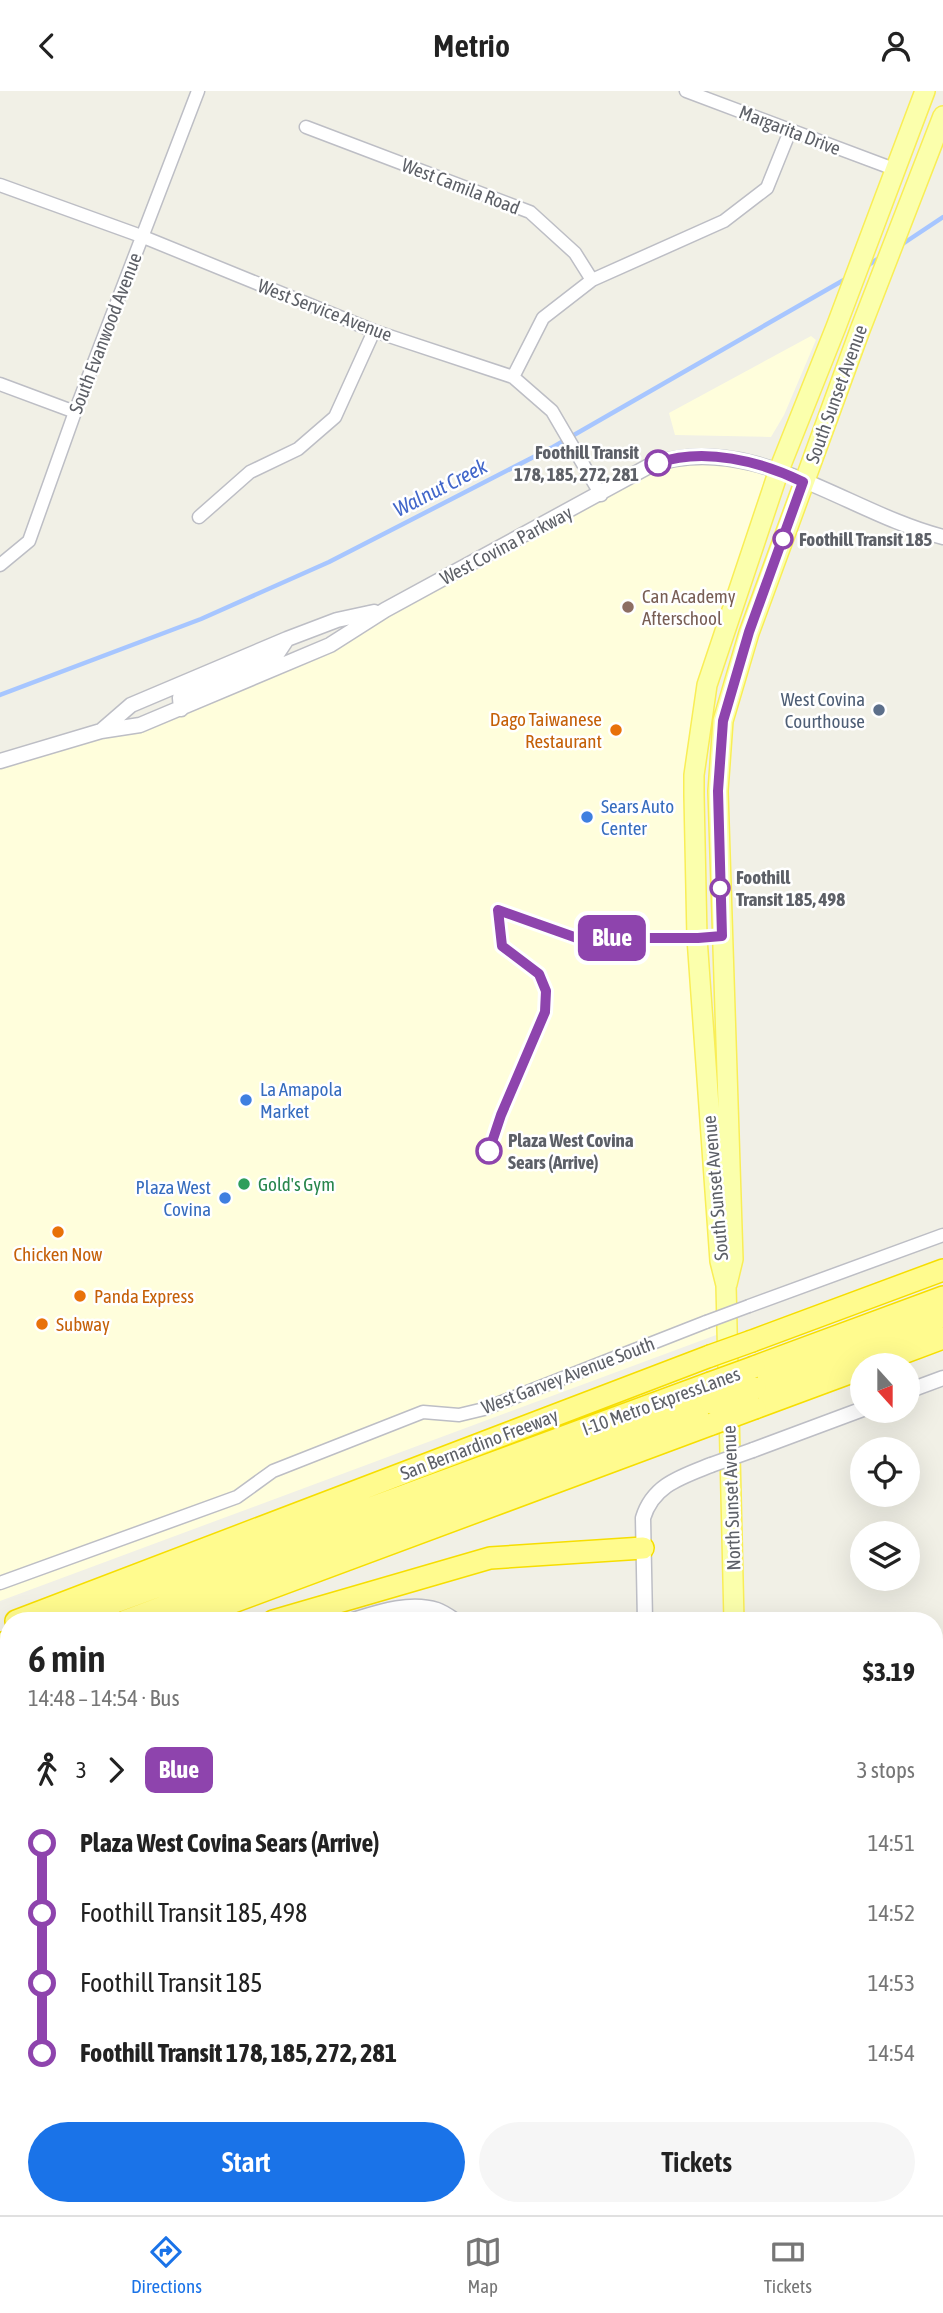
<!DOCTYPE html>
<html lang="en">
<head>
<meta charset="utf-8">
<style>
  :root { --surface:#fff; --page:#f6f6f6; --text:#222; --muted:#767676; --line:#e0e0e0; --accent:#1a73e8 }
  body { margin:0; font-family:"Asap Condensed",sans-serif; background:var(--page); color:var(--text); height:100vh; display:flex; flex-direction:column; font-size:26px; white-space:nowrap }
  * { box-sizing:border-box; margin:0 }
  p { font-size:23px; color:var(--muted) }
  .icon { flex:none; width:38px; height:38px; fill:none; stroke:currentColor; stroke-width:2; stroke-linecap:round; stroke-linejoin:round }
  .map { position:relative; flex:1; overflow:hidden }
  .details { position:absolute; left:0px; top:1521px; width:943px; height:604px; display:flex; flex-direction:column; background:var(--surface); border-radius:28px 28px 0 0; box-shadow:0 7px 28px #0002 }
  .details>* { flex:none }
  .badge { padding:0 14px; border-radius:10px; font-size:24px; line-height:46px }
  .needle { width:46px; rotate:159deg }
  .buttons { position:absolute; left:850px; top:1262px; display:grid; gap:14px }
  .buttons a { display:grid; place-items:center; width:70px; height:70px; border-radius:50%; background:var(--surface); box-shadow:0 7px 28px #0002; font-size:35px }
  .map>.badge { position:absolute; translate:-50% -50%; box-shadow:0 0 0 4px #fff }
  .legs { display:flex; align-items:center; gap:10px; height:77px; padding:0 28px; font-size:23px }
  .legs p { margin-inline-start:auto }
  .overview { display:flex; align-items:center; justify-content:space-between; height:119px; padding:0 28px }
  h1 { font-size:38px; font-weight:600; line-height:52px }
  .primary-button { display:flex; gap:14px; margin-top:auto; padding:14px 28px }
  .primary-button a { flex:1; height:80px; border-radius:42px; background:var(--accent); color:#fff; font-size:28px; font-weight:600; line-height:80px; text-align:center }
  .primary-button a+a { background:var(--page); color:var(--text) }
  ul { padding:0 28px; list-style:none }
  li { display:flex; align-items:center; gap:24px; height:70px; font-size:26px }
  li i { display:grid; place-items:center; width:10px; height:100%; margin:0 9px; background:currentColor }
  li i::after { content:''; width:18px; height:18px; margin:-9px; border:5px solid; border-radius:50%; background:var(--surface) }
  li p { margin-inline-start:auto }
  li:first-child i { background:linear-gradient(#0000 50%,currentColor 0) }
  li:last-child i { background:linear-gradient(currentColor 50%,#0000 0) }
  header { display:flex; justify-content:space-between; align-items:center; height:91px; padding:0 28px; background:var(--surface); font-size:32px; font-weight:600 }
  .tab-bar { display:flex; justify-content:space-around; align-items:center; height:98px; border-top:2px solid var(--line); background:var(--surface); font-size:19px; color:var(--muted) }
  .tab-bar a { display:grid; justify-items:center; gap:4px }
  .tab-bar .on { color:var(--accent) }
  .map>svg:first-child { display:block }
  .commercial { fill:#fffedc }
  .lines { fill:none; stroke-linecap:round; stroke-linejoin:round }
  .stream { stroke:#a7c6ff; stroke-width:4.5 }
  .minor-casing { stroke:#bdbec5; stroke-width:15 }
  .tertiary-casing { stroke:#bdbec5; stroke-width:17 }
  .primary-casing { stroke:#f9ee56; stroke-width:22 }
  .motorway-casing { stroke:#f6de00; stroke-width:24 }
  .minor { stroke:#fff; stroke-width:12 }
  .tertiary { stroke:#fff; stroke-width:14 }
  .primary { stroke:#fbffac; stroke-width:19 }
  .motorway { stroke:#fffb8e; stroke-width:21 }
  .minor-bridge-casing { stroke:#bdbec5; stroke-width:15; stroke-linecap:butt }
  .tertiary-bridge-casing { stroke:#bdbec5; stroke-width:17; stroke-linecap:butt }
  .motorway-bridge-casing { stroke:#f6de00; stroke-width:24; stroke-linecap:butt }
  .minor-bridge { stroke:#fff; stroke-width:12 }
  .tertiary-bridge { stroke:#fff; stroke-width:14 }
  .motorway-bridge { stroke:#fffb8e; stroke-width:21 }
  .line-1-casing { stroke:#fff; stroke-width:16 }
  .line-1 { stroke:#8e44ad; stroke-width:10 }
  .stop-1-dot { fill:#fff; stroke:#8e44ad; stroke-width:3.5 }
  .education-dot { fill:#8d6e63; stroke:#fff; stroke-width:2.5 }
  .service-dot { fill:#5c6f8a; stroke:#fff; stroke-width:2.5 }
  .food-dot { fill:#e8710a; stroke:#fff; stroke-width:2.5 }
  .shop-dot { fill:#3f7fe0; stroke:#fff; stroke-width:2.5 }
  .leisure-dot { fill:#2e9e5b; stroke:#fff; stroke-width:2.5 }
  .labels { text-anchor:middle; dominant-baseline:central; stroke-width:5; stroke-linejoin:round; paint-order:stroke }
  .street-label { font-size:19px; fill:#5d6067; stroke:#fff }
  .stop-label { font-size:19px; font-weight:bold; fill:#5d6067; stroke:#fff; text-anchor:start }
  .education-label { font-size:19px; fill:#785e54; stroke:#fff; text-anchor:start }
  .service-label { font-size:19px; fill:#4e5e75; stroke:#fff; text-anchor:end }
  .food-label { font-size:19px; fill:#c56008; stroke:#fff; text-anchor:start }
  .shop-label { font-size:19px; fill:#366cbe; stroke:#fff; text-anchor:start }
  .leisure-label { font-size:19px; fill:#27864d; stroke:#fff; text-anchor:start }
  .water-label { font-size:21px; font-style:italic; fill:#4267ca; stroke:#fff }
</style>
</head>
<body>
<header><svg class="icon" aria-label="back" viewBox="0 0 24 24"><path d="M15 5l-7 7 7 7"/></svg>Metrio<svg class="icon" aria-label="person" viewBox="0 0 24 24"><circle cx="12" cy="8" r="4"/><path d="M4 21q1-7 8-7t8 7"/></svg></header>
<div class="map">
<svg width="943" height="2124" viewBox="0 0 943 2124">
  <rect width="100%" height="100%" fill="#f1f0e6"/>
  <!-- commercial -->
  <path class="commercial" d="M811,245l5,4 -32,75 -13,22 -96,-2 -6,-22z
    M668,369l111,10 -72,215 -13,90 33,556 -727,270v-840l160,-50 174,-77 77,-37z"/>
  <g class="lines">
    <!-- stream -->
    <path class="stream" d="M901,154l42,-28
      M865,176l16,-10
      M0,604l201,-76 128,-57 224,-115 296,-170"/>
    <!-- minor casing -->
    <g class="minor-casing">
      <path id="minor" d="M686,0l208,78
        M306,36l224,85 45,41 17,27
        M0,94l141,51 233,95 139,46 39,34 49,84
        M513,286l30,-59 49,-38 132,-59 43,-33 23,-57
        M0,293l75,28
        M199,426l51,-45 48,-23 37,-32 39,-86
        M0,474l29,-24 46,-129 123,-321
        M749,1215l194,-71
        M0,1492l237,-86 36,-26 150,-59 36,3 25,-6 222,-87
        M934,1846l9,-3
        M206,2116l3,8
        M431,2116l3,8
        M628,2116l3,8"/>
    </g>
    <!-- tertiary casing -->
    <g class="tertiary-casing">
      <path id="tertiary" d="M181,618l-1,-11 95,-41 12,-18
        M101,640l30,-26 156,-66 50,-19 37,-8
        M0,670l101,-30 39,-6 190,-80 55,-35 266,-145c102,-35 197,48 292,72
        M908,1300l35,-13
        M753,1359l110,-41
        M350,1530c26,-8 59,-20 87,-11 6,2 13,7 19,11
        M645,1530l-2,-103c10,-33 38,-41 68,-53
        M0,1640l9,-4
        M551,2124l22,-8"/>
    </g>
    <!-- primary casing -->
    <g class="primary-casing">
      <path id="primary" d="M727,1193l6,-25 -15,-468 5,-70 26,-88 111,-303 83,-214
        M734,1530l-8,-336 -6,-24 -23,-323 -3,-143v-20l13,-90 72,-215 57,-143 89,-236
        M850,2116l3,8
        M875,2116l3,8"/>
    </g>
    <!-- motorway casing -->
    <g class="motorway-casing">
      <path id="motorway" d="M752,1250l191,-71
        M871,1274l72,-27
        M754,1276l189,-70
        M755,1297l188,-72
        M755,1317l108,-40
        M16,1530l694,-265
        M64,1530l646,-238
        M125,1530l586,-218
        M182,1530l530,-197
        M273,1530l217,-63 153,-10
        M0,1553l9,-3
        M0,1575l9,-3
        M0,1597l9,-3"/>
    </g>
    <!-- minor -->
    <use href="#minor" class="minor"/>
    <!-- tertiary -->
    <use href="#tertiary" class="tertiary"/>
    <!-- primary -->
    <use href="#primary" class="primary"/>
    <!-- motorway -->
    <use href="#motorway" class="motorway"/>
    <!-- minor-bridge casing -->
    <g class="minor-bridge-casing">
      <path id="minor-bridge" d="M706,1231l43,-16"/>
    </g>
    <!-- tertiary-bridge casing -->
    <g class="tertiary-bridge-casing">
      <path id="tertiary-bridge" d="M711,1374l42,-15"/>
    </g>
    <!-- motorway-bridge casing -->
    <g class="motorway-bridge-casing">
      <path id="motorway-bridge" d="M710,1265l42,-15
        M710,1292l44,-16
        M711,1312l44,-15
        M712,1333l43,-16"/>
    </g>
    <!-- minor-bridge -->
    <use href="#minor-bridge" class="minor-bridge"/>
    <!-- tertiary-bridge -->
    <use href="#tertiary-bridge" class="tertiary-bridge"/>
    <!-- motorway-bridge -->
    <use href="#motorway-bridge" class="motorway-bridge"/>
  </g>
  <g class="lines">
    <!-- line-1 casing -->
    <g class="line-1-casing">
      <path id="line-1" d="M489,1060l12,-36 44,-103 1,-21 -7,-17 -37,-28 -4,-36 79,28h121l24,-2 -4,-145 5,-70 26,-89 54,-150c-43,-21 -99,-35 -145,-19"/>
    </g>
    <!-- line-1 -->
    <use href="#line-1" class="line-1"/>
  </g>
  <!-- markers -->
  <g class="stop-1-dot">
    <circle cx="658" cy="372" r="12"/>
    <circle cx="783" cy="448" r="9"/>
    <circle cx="720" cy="797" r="9"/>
    <circle cx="489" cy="1060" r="12"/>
  </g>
  <circle class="education-dot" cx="628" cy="516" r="7"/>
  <circle class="service-dot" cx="879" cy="619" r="7"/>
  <g class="food-dot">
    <circle cx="616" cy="639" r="7"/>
    <circle cx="58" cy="1141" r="7"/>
    <circle cx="80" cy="1205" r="7"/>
    <circle cx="42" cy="1233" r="7"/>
  </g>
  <g class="shop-dot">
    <circle cx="587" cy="726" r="7"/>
    <circle cx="246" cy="1009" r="7"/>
    <circle cx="225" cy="1107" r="7"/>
  </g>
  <circle class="leisure-dot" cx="244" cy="1093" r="7"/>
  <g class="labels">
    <!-- street labels -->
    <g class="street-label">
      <text transform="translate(790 39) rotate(21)">Margarita Drive</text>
      <text transform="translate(461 95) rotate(21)">West Camila Road</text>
      <text transform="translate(325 219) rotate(21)">West Service Avenue</text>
      <text transform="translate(105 242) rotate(-69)">South Evanwood Avenue</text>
      <text transform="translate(836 303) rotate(-70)">South Sunset Avenue</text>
      <text transform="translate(506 454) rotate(-28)">West Covina Parkway</text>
      <text transform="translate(715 1097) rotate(-95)">South Sunset Avenue</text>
      <text transform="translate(568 1284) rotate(-21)">West Garvey Avenue South</text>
      <text transform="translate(661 1310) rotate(-20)">I-10 Metro ExpressLanes</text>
      <text transform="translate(479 1353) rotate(-21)">San Bernardino Freeway</text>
      <text transform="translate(731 1407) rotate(-92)">North Sunset Avenue</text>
    </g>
    <!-- stop labels -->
    <g class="stop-label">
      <text x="639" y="361" text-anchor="end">Foothill Transit<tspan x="639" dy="22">178, 185, 272, 281</tspan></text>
      <text x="799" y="448">Foothill Transit 185</text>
      <text x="736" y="786">Foothill<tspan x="736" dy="22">Transit 185, 498</tspan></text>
      <text x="508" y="1049">Plaza West Covina<tspan x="508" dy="22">Sears (Arrive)</tspan></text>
    </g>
    <!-- education labels -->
    <g class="education-label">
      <text x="642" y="505">Can Academy<tspan x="642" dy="22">Afterschool</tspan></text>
    </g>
    <!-- service labels -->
    <g class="service-label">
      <text x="865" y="608">West Covina<tspan x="865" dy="22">Courthouse</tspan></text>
    </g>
    <!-- food labels -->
    <g class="food-label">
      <text x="602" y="628" text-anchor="end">Dago Taiwanese<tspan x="602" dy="22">Restaurant</tspan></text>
      <text x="58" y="1163" text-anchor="middle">Chicken Now</text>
      <text x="94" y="1205">Panda Express</text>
      <text x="56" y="1233">Subway</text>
    </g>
    <!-- shop labels -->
    <g class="shop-label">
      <text x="601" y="715">Sears Auto<tspan x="601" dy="22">Center</tspan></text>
      <text x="260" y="998">La Amapola<tspan x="260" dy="22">Market</tspan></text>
      <text x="211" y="1096" text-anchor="end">Plaza West<tspan x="211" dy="22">Covina</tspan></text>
    </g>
    <!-- leisure labels -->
    <g class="leisure-label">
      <text x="258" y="1093">Gold's Gym</text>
    </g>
    <!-- water labels -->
    <g class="water-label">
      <text transform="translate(440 396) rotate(-27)">Walnut Creek</text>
    </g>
  </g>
</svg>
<div class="buttons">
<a><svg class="needle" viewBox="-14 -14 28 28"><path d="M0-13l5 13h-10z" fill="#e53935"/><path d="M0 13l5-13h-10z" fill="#767676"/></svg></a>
<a><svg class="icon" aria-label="locate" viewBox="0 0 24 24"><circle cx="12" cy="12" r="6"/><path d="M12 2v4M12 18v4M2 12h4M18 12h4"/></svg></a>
<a><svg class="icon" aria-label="layers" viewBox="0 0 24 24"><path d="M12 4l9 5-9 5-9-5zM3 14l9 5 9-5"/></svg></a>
</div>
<b class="badge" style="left:612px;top:847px;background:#8e44ad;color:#fff">Blue</b>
<section class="details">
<div class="overview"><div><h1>6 min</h1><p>14:48 – 14:54 · Bus</p></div><b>$3.19</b></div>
<div class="legs"><svg class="icon" aria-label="walk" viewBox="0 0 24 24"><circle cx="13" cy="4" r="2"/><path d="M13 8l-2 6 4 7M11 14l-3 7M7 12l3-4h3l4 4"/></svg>3<svg class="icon" aria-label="forward" viewBox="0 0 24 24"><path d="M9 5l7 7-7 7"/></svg><b class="badge" style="background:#8e44ad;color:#fff">Blue</b><p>3 stops</p></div>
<ul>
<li><i style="color:#8e44ad"></i><b>Plaza West Covina Sears (Arrive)</b><p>14:51</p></li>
<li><i style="color:#8e44ad"></i><span>Foothill Transit 185, 498</span><p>14:52</p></li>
<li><i style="color:#8e44ad"></i><span>Foothill Transit 185</span><p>14:53</p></li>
<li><i style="color:#8e44ad"></i><b>Foothill Transit 178, 185, 272, 281</b><p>14:54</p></li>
</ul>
<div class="primary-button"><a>Start</a><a>Tickets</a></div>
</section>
</div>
<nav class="tab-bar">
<a class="on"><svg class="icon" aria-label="directions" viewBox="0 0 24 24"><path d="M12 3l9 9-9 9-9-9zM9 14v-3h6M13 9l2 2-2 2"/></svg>Directions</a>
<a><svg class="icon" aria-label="map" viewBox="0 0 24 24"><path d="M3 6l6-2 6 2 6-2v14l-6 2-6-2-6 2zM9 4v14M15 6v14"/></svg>Map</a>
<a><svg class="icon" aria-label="tickets" viewBox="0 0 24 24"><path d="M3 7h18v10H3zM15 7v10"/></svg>Tickets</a>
</nav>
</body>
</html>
